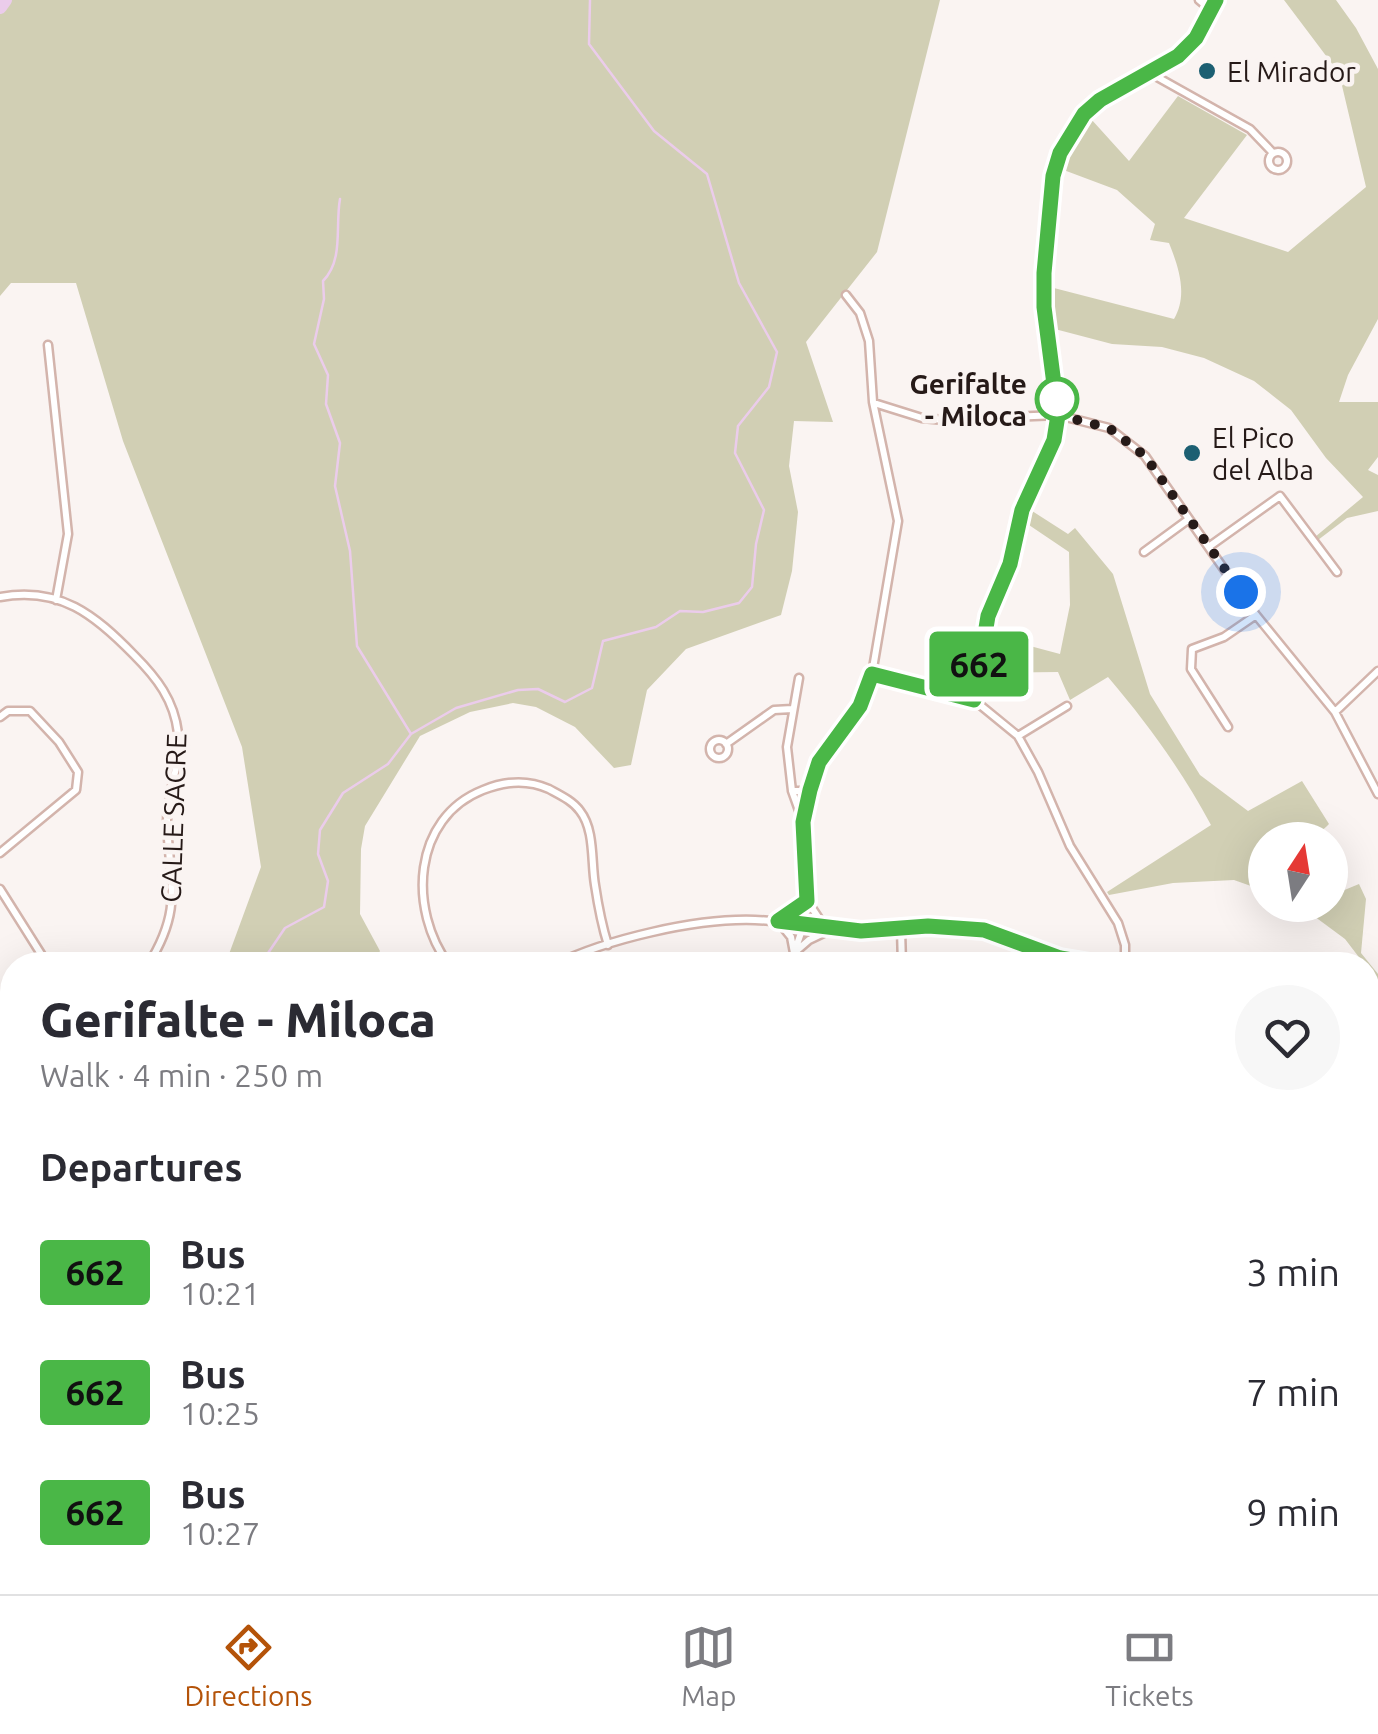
<!DOCTYPE html>
<html lang="en">
<head>
<meta charset="utf-8">
<style>
  :root { --surface:#fff; --page:#f7f7f7; --text:#2b2b33; --muted:#7c7c81; --line:#e1e1e2; --accent:#b45309 }
  body { margin:0; font-family:Ubuntu,sans-serif; background:var(--page); color:var(--text); height:100vh; display:flex; flex-direction:column; font-size:38px; white-space:nowrap }
  * { box-sizing:border-box; margin:0 }
  p { font-size:32px; color:var(--muted) }
  .icon { flex:none; width:55px; height:55px; fill:none; stroke:currentColor; stroke-width:2; stroke-linecap:round; stroke-linejoin:round }
  .map { position:relative; flex:1; overflow:hidden }
  .drawer { position:absolute; left:0px; top:952px; width:1380px; height:642px; display:flex; flex-direction:column; background:var(--surface); border-radius:40px 40px 0 0; box-shadow:0 10px 40px #0002 }
  .drawer>* { flex:none }
  .badge { padding:0 20px; border-radius:8px; font-size:35px; line-height:65px }
  .needle { width:65px; rotate:12deg }
  .tools { position:absolute; left:1248px; top:822px; display:grid; gap:20px }
  .tools a { display:grid; place-items:center; width:100px; height:100px; border-radius:50%; background:var(--surface); box-shadow:0 10px 40px #0002; font-size:50px }
  .you { position:absolute; width:50px; height:50px; margin:-25px; border:8px solid #fff; border-radius:50%; background:#1a73e8; box-shadow:0 0 0 15px #1a73e833 }
  .map>.badge { position:absolute; translate:-50% -50%; box-shadow:0 0 0 5px #fff }
  h2 { padding:0 40px; font-size:38px; line-height:90px }
  .round { display:grid; place-items:center; flex:none; width:105px; height:105px; border-radius:52px; background:var(--page) }
  .overview { display:flex; align-items:center; justify-content:space-between; height:170px; padding:0 40px }
  h1 { font-size:48px; font-weight:800; line-height:75px }
  ul { padding:0; list-style:none }
  li { display:flex; align-items:center; gap:30px; height:120px; padding:0 40px }
  li div { flex:1 }
  li b { display:block; font-size:38px }
  li em { font-style:normal }
  li .badge { min-width:110px; font-weight:700; text-align:center }
  .menu { display:flex; justify-content:space-around; align-items:center; height:140px; border-top:2px solid var(--line); background:var(--surface); font-size:28px; color:var(--muted) }
  .menu a { display:grid; justify-items:center; gap:5px }
  .menu .selected { color:var(--accent) }
  .map>svg:first-child { display:block }
  .green { fill:#d1cfb4 }
  .water { fill:#ebcceb }
  .lines { fill:none; stroke-linecap:round; stroke-linejoin:round }
  .stream { stroke:#ebcceb; stroke-width:2.5 }
  .river { stroke:#ebcceb; stroke-width:14 }
  .street-casing { stroke:#d3b4ac; stroke-width:11 }
  .secondary-casing { stroke:#d3b4ac; stroke-width:14 }
  .street { stroke:#fff; stroke-width:6 }
  .secondary { stroke:#fff; stroke-width:9 }
  .line-casing { stroke:#fff; stroke-width:22 }
  .line { stroke:#4ab747; stroke-width:15 }
  .walk { stroke:#261a18; stroke-width:10; stroke-dasharray:0 18 }
  .poi-dot { fill:#1c5f72; stroke:#faf4f2; stroke-width:4 }
  .stop-dot { fill:#fff; stroke:#4ab747; stroke-width:5 }
  .labels { text-anchor:middle; dominant-baseline:central; stroke-width:9; stroke-linejoin:round; paint-order:stroke }
  .poi-label { font-size:28px; fill:#261a18; stroke:#faf4f2; text-anchor:start }
  .stop-label { font-size:28px; font-weight:bold; fill:#261a18; stroke:#faf4f2; text-anchor:end }
  .street-label { font-size:28px; fill:#261a18; stroke:#faf4f2 }
</style>
</head>
<body>
<div class="map">
<svg width="1378" height="1594" viewBox="0 0 1378 1594">
  <rect width="100%" height="100%" fill="#faf4f2"/>
  <!-- green -->
  <path class="green" d="M0,0h940l-63,252 -71,90 27,80 -39,-1 -5,45 9,46 -6,59 -11,44 -95,34 -39,41 -16,75 -17,3 -39,-41 -39,-20 -23,-4 -43,9 -50,24 -55,90 -4,23 -1,65 20,37 -7,14h-148l36,-98 -19,-120 -119,-306 -47,-158h-65l-11,13z
    M1284,0h52l20,28 22,41v250l-30,56 -9,27h39v55l-10,13 10,5v36l-31,7 -29,22 -3,-3 48,-40 -37,-39 -35,-48 -37,-29 -50,-23 -42,-11 -50,-3 -61,-16 -1,-41 124,32c14,-24 5,-51 -5,-76l-19,-3 5,-16 -38,-34 -56,-21 11,-27 19,-23 38,42 49,-65 69,39 -63,83 104,34 78,-65 -27,-114z
    M1029,509l39,25 7,-6 38,46 37,120 50,81 48,36 54,-30 27,43c-17,19 -41,16 -64,16v51l-31,-11 -61,3 -64,12 -2,-3 104,-67c-29,-54 -63,-101 -103,-148l-38,23 -12,-28 -74,1 5,-38 71,19 10,-49 -1,-53 -43,-29z
    M1359,884l7,15 -5,54 17,21v8l-33,-43 -46,-34h31v-9z
    M1368,1335l10,2v87l-10,4z
    M916,1582h95v1l-3,11h-105z"/>
  <!-- water -->
  <path class="water" d="M12,1567v15l53,1 23,11h-88v-22z"/>
  <g class="lines">
    <!-- stream -->
    <path class="stream" d="M340,199c-5,27 4,61 -17,82l1,18 -10,45 14,31 -2,29 14,39 -5,43 15,65 7,95 54,88
      M260,965l25,-37 39,-21 4,-26 -10,-27 2,-24 23,-37 45,-29 23,-30 45,-26 62,-18 20,-1 27,13 27,-14 11,-47 53,-14 24,-16 23,1 36,-9 13,-16 4,-43 8,-34 -29,-57 3,-27 31,-39 8,-35 -38,-69 -32,-109 -53,-43 -65,-87 1,-44
      M1368,1369l10,-2
      M953,1594l4,-12"/>
    <!-- river -->
    <path class="river" d="M0,7l5,-7"/>
    <!-- street casing -->
    <g class="street-casing">
      <path id="street" d="M1199,0l12,10
        M1150,73l100,56 23,24
        M1269 161a9 9 0 1 1 18 0a9 9 0 1 1-18 0Z
        M48,345l20,189 -12,66
        M874,403l48,15 22,2 114,-5 51,13 36,28 111,159 79,97 43,82
        M1210,546l70,-50 57,76
        M1144,552l45,-33
        M0,597c60,-11 95,18 134,58 23,23 40,45 44,78 4,32 -12,60 -11,91 3,60 16,85 -19,141
        M872,674l102,26 44,36 20,36 32,74 48,77 7,22v20
        M974,700l15,-84 20,-52 13,-54 33,-70 3,-25 -14,-108v-34l9,-97 7,-23 23,-38 17,-15 79,-44 16,-17 21,-39
        M1335,712l43,-41
        M0,717l8,-6h22l29,31 19,30 -2,18 -76,63
        M1228,727l-37,-58 1,-20 32,-12 32,-22
        M1018,736l49,-30
        M710 749a9 9 0 1 1 18 0a9 9 0 1 1-18 0Z
        M726,744l48,-34 18,-1
        M792,791l-5,-44 12,-69
        M802,819l-10,-28h17
        M0,889l48,76
        M808,902l12,18 9,5
        M780,920l26,-18
        M778,921l13,16 3,16 15,-13 23,-11
        M901,929l1,36
        M449,965c-41,-55 -37,-147 34,-175 22,-9 44,-11 66,-1 11,6 24,12 31,22 15,19 11,51 15,74 3,20 7,41 13,60
        M554,965c53,-26 142,-47 201,-45 36,1 71,10 107,11 41,1 81,-10 122,-1 41,9 75,31 117,35
        M790,965l14,-41 3,-23 -4,-80 6,-30 10,-29 41,-56 12,-32 26,-153 -25,-119 -4,-61 -9,-28 -14,-18
        M1141,965l50,-6 48,6
        M0,1120l12,8
        M1368,1129l10,19
        M0,1213l12,4
        M1368,1233l10,-9
        M0,1300l12,5
        M365,1582l7,12
        M474,1582l4,12
        M608,1582l12,12
        M1107,1582l7,12
        M1357,1582l4,12
        M434,1594l28,-12
        M561,1594l9,-12
        M1217,1594l29,-12"/>
    </g>
    <!-- secondary casing -->
    <g class="secondary-casing">
      <path id="secondary" d="M0,1552l12,-8"/>
    </g>
    <!-- street -->
    <use href="#street" class="street"/>
    <!-- secondary -->
    <use href="#secondary" class="secondary"/>
  </g>
  <g class="lines">
    <!-- line casing -->
    <g class="line-casing">
      <path id="line" d="M1102,965l-42,-7 -76,-28 -56,-4 -67,5 -83,-10 29,-20 -4,-79 7,-32 9,-28 41,-56 12,-32 102,26 14,-84 22,-52 12,-54 32,-70 4,-25 -14,-108v-34l9,-97 7,-23 24,-39 16,-14 78,-44 18,-18 20,-38"/>
    </g>
    <!-- line -->
    <use href="#line" class="line"/>
    <!-- walk -->
    <path class="walk" d="M1057,399l1,16 51,13 36,28 96,136"/>
  </g>
  <!-- markers -->
  <g class="poi-dot">
    <circle cx="1207" cy="71" r="10"/>
    <circle cx="1192" cy="453" r="10"/>
  </g>
  <circle class="stop-dot" cx="1057" cy="399" r="20"/>
  <g class="labels">
    <!-- poi labels -->
    <g class="poi-label">
      <text x="1227" y="71">El Mirador</text>
      <text x="1212" y="437">El Pico<tspan x="1212" dy="32">del Alba</tspan></text>
    </g>
    <!-- stop labels -->
    <g class="stop-label">
      <text x="1027" y="383">Gerifalte<tspan x="1027" dy="32">- Miloca</tspan></text>
    </g>
    <!-- street labels -->
    <g class="street-label">
      <text transform="translate(173 818) rotate(-88)">CALLE SACRE</text>
    </g>
  </g>
</svg>
<div class="tools">
<a><svg class="needle" viewBox="-14 -14 28 28"><path d="M0-13l5 13h-10z" fill="#e53935"/><path d="M0 13l5-13h-10z" fill="#7c7c81"/></svg></a>
</div>
<div class="you" style="left:1241px;top:592px"></div>
<b class="badge" style="left:979px;top:664px;background:#4ab747;color:#111">662</b>
<section class="drawer">
<div class="overview"><div><h1>Gerifalte - Miloca</h1><p>Walk · 4 min · 250 m</p></div><a class="round"><svg class="icon" aria-label="heart" viewBox="0 0 24 24"><path d="M12 20l-8-8c-3-5 5-10 8-4 3-6 11-1 8 4z"/></svg></a></div>
<h2>Departures</h2>
<ul>
<li><span class="badge" style="background:#4ab747;color:#111">662</span><div><b>Bus</b><p>10:21</p></div><em>3 min</em></li>
<li><span class="badge" style="background:#4ab747;color:#111">662</span><div><b>Bus</b><p>10:25</p></div><em>7 min</em></li>
<li><span class="badge" style="background:#4ab747;color:#111">662</span><div><b>Bus</b><p>10:27</p></div><em>9 min</em></li>
</ul>
</section>
</div>
<nav class="menu">
<a class="selected"><svg class="icon" aria-label="directions" viewBox="0 0 24 24"><path d="M12 3l9 9-9 9-9-9zM9 14v-3h6M13 9l2 2-2 2"/></svg>Directions</a>
<a><svg class="icon" aria-label="map" viewBox="0 0 24 24"><path d="M3 6l6-2 6 2 6-2v14l-6 2-6-2-6 2zM9 4v14M15 6v14"/></svg>Map</a>
<a><svg class="icon" aria-label="tickets" viewBox="0 0 24 24"><path d="M3 7h18v10H3zM15 7v10"/></svg>Tickets</a>
</nav>
</body>
</html>
